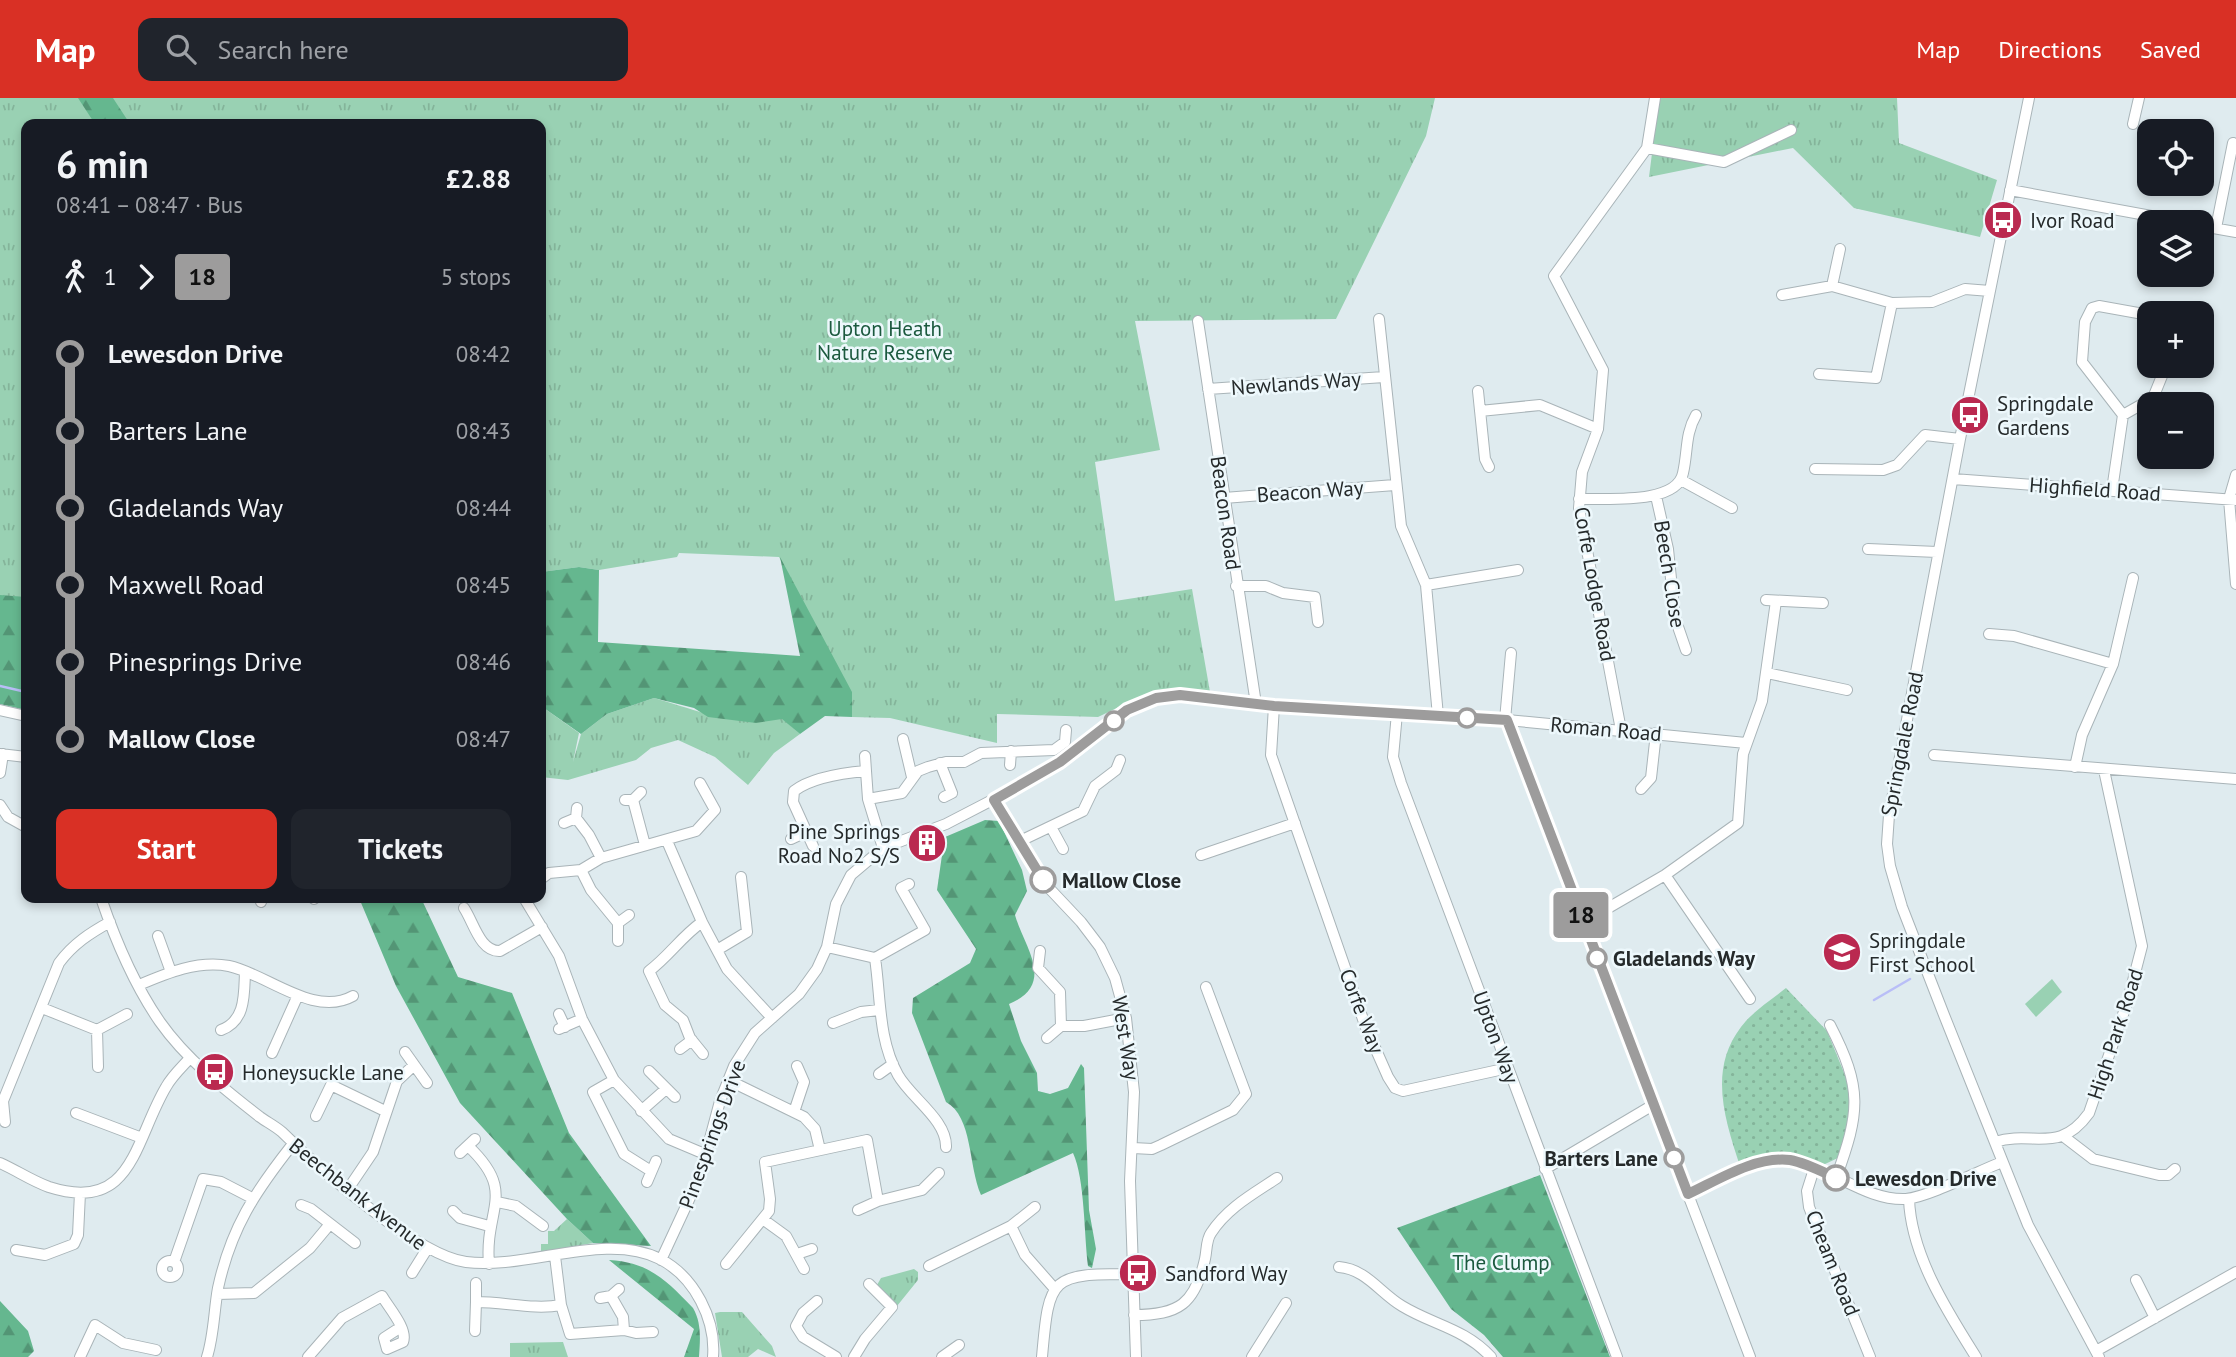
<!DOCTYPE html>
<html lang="en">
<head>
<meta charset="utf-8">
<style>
  :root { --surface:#171b24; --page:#20242c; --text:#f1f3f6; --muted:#9ea1a6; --accent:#d93025 }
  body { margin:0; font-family:"PT Sans",sans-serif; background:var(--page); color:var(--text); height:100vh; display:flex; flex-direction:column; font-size:26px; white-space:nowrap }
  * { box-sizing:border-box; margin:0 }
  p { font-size:23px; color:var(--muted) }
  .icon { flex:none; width:38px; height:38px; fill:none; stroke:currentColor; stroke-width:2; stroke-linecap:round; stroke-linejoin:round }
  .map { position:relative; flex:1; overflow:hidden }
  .sheet { position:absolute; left:21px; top:21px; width:525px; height:784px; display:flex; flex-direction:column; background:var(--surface); border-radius:14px; box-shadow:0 4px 10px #0003 }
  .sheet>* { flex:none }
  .badge { padding:0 14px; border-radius:5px; font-size:24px; line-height:46px }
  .fabs { position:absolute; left:2137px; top:21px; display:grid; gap:14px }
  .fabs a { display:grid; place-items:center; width:77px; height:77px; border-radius:14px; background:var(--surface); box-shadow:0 4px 10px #0003; font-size:35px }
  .map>.badge { position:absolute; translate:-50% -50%; box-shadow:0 0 0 4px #fff }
  .legs { display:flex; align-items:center; gap:10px; height:77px; padding:0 35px; font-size:23px }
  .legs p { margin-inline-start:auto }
  .headline { display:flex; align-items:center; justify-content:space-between; height:119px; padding:0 35px }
  h1 { font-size:38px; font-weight:600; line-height:52px }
  .action { display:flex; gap:14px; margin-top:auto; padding:14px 35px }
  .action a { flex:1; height:80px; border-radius:14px; background:var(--accent); color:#fff; font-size:28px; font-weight:600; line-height:80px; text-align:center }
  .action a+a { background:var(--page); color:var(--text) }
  ul { padding:0 35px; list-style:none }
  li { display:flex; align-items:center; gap:24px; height:77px; font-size:26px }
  li i { display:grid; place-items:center; width:10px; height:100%; margin:0 9px; background:currentColor }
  li i::after { content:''; width:18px; height:18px; margin:-9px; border:5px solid; border-radius:50%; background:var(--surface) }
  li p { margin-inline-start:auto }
  li:first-child i { background:linear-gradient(#0000 50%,currentColor 0) }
  li:last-child i { background:linear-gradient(currentColor 50%,#0000 0) }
  header { display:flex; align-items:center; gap:42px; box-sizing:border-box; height:98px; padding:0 35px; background:var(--accent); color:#fff }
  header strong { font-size:33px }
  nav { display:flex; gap:38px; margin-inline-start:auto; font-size:24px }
  .search { width:490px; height:63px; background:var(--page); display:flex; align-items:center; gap:18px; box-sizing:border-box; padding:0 24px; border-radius:14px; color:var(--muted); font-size:26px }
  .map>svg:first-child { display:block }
  .grass { fill:url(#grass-tufts) }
  .forest { fill:url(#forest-firs) }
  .park { fill:url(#park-dots) }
  .pitch { fill:#99d1b3 }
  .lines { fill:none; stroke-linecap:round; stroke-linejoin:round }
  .stream { stroke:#b9bef7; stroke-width:2.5 }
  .minor-casing { stroke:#a9b4b8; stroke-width:12 }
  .minor { stroke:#fff; stroke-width:10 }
  .line-1-casing { stroke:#fff; stroke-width:16 }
  .line-1 { stroke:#9d9c9c; stroke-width:10 }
  .stop-1-dot { fill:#fff; stroke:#9d9c9c; stroke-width:3.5 }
  .labels { text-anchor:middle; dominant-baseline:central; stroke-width:5; stroke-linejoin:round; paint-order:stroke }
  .poi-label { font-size:21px; fill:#252a2b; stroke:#edf8fc; text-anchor:start }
  .park-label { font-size:21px; fill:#1b593e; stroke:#edf8fc }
  .street-label { font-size:21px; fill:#252a2b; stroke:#edf8fc }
  .stop-label { font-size:21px; font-weight:bold; fill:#252a2b; stroke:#edf8fc; text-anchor:start }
</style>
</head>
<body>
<header>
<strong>Map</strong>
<div class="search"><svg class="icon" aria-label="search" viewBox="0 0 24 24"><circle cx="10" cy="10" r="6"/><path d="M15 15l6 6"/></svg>Search here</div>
<nav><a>Map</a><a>Directions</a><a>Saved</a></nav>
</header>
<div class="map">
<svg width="2236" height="1259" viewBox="0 0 2236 1259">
  <defs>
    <pattern id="grass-tufts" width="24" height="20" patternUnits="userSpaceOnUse" patternTransform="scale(1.75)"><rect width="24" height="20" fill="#99d1b3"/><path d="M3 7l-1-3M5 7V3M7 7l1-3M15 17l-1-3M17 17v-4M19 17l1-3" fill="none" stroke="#84b49a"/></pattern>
    <pattern id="forest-firs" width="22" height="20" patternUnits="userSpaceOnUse" patternTransform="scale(1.75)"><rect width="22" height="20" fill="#65b78f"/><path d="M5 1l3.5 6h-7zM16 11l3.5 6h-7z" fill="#539575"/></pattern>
    <pattern id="park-dots" width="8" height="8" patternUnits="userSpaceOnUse" patternTransform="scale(1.75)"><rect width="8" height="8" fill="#99d1b3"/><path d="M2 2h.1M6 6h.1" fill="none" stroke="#84b49a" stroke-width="1.8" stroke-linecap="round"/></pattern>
  </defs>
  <rect width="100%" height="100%" fill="#dfebef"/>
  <!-- grass -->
  <path class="grass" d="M0,0h1435l-9,38 -90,183 -201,2 25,129 -65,12 20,139 77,-12 18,103 -64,2 -48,23 -101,-3v29l-107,-25 -38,-1 -1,-25 -72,-135 -100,-4 -2,4 -78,13 -20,-3 -38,5v-448h-515v586l-26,-6z
    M1659,0h238l2,45 98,37 -17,57 -126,-29 -61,-60 -144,29z
    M654,600c47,13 77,29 128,20l18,16 -26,19 -26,32 -33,-28 -37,-17 -27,8 -15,12 -68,20 -27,-3v-71l38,27 -6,29 8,-28 26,-20z
    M567,1121l26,24 -52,9v-8h7v-13h6z
    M914,1171l4,3v8l-21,26 -20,-21 4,-7z
    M720,1214h22l30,34 4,11 -18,-8 -10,8h-26l-7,-44z
    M563,1244l5,15h-58v-14z"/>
  <!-- forest -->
  <path class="forest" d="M78,0h35l17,26h-35z
    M780,459l72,135v25l-27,-1 -25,18 -18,-15 -26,4 -48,-6 -14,-9 -40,-10 -47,16 -26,20 -40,-28v-134l38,-5 20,3 -1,72 202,14z
    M0,497l26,2v113l-26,-6z
    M985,722l14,1 23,49 5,21 -12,24c9,32 42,69 -6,89l12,37 16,32 1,18 12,3 18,-6 13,-24 3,4 5,142 7,39 -4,19 -4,-2c-4,-31 -3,-87 -15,-113l-92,42c-13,-30 -8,-78 -35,-93l-34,-89 1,-15 57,-35 6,-14 -39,-59 5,-35 -13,2 -6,-7 1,-4z
    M359,800h62l37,79 54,16 57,140 82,113 -58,-3 -26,-24 -107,-116 -64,-117z
    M1540,1077l70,182h-107l-19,-22 -33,-26 -54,-81z
    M609,1162c40,2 58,21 84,48 9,15 7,33 6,49h-15l10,-28z
    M0,1203l28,30 6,20 -6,6h-28z"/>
  <!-- park -->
  <path class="park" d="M1786,890l41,43 20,49 4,27 -11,50 -17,8 -44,-11 -39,12c-15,-46 -32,-96 1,-139 12,-16 30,-27 45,-39z"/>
  <!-- pitch -->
  <path class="pitch" d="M2052,881l10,13 -26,25 -11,-13z"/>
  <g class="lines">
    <!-- stream -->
    <path class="stream" d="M0,588l26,6
      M1874,902l36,-21"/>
    <!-- minor casing -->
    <g class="minor-casing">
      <path id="minor" d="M2029,0l-69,341 -71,376 -2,29 3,22 12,41 42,108 84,210 71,132
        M2133,26l6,-26
        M1647,50l8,-50
        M2010,92l174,32
        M2202,128l34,6
        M2216,130l17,-85
        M1840,151l-8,37 60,17 40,-1 33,-13 25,2
        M1782,197l50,-9
        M1379,221l22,207 25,59 12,131
        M1198,223l58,383
        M1819,276l57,4 16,-75
        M1208,291l176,-12
        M1478,293l7,68 4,8
        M1480,313l60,-6 58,24
        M2123,317l30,-17 13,-32
        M1815,371l68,1 14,-5 28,-30 35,4
        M2236,377l-7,24 7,85
        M1953,381l283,21
        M1681,382l51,28
        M2112,392l11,-75 -41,-53 3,-40 7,-14 7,-2 50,9
        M1656,398l12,53 7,69 11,32
        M1224,400l171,-13
        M1579,401c27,-1 98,6 104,-26 5,-22 2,-39 13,-58
        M1868,451l69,3
        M1426,487l92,-15
        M1236,488h30l17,7 32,4 3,25
        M1766,502l57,3
        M1989,536l25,2 99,28
        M1767,575l80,17
        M1274,608l-3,49 94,270 23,52 7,11 8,3 105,-23
        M0,612l26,6
        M1397,615l-4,44 8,26 216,574
        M1505,622l6,-67
        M1507,622l243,637
        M1621,632l-42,-222 3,-36 16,-43 5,-59 -49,-94 93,-128 77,14 67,-32
        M903,641l9,38
        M0,656l26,3
        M1934,657l302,24
        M865,658l1,15
        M940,665l12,30 -8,4
        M1010,667l1,-14
        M2075,669l7,-32 31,-71 20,-86
        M0,675l3,-19
        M1641,691l10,-11 5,-45
        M868,701l34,-6 16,-22 10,-4 18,-5h18l17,-9 73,-3 11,-8 1,-12
        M625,702h8l8,-8
        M633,702l12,45
        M994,702l54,87 33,35 19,25 15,31 11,40 8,74 -4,89 6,176
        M0,707l8,12 18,10
        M576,720l13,17 12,23
        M564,725l12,-5 1,-10
        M1051,729l12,22
        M791,741l15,-7
        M667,743l35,81 25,47 45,49
        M1018,744l65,-31 12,-25 21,-16 4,-10
        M813,748l-20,-44 1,-11c18,-14 49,-18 72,-20l2,28 15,49
        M1201,757l94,-32
        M581,772l10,20 27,33
        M1665,777l85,124
        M541,781l8,-6 32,-3 20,-12 95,-27 19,-21 -15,-27
        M101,800c14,41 34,88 59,124 26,37 64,67 100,95 7,5 15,9 22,15 36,36 136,124 184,130 60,8 140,-31 194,-3 35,18 56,61 53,98
        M524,800l35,58 23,63 32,61 55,59 38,16
        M314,801v-1
        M261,804l1,-4
        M464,810c10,15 16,44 36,43l42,-24
        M702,824c-21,15 -33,34 -53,49l16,34 18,15 7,18 13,16
        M1584,824l81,-47 73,-52 5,-69 19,-53 14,-100
        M158,838l13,36
        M618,843v-18l11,-8
        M827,849l48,11 50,-28 -24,-42 8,-4
        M717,852l30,-18 -6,-55
        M1040,853l-2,17 22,24 1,34
        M875,860c6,40 3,81 23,117 13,23 49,45 48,72
        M139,887c28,-12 59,-25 90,-19 38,8 85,52 124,30
        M42,910l55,22 30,-16
        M559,916l6,13
        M833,925l28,-11 18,-2
        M1830,927c33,64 30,87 6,153
        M559,931l23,-10
        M97,932l1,37
        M221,932c25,-9 23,-36 24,-58
        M1047,940l14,-12h23l42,-8
        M680,951l12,-9
        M405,954l22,31
        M272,955l26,-58
        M649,973l26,26
        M879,976l14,-10
        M614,982l-21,12 31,62 27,17
        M728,982l76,37 11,12 5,21
        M641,1013l25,-22
        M794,1014l10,-30 -7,-16
        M76,1015l66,25
        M316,1018l15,-31 54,26
        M5,1024l-2,-21 56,-138c14,-19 31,-30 51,-41
        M2063,1038l30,23 66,16h9l7,-6
        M1995,1044c38,-12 64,13 94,-29l39,-113 14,-54 -38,-176
        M468,1048c50,47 16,62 21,118
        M1133,1050l19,1 9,-4 72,-35 13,-16 -40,-107
        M460,1055l15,-14
        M0,1065c16,7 32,18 49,24 84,27 85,-46 117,-100 6,-11 16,-20 24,-29
        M1545,1071l108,-64
        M1814,1071l-7,22 2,16 61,150
        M647,1084l9,-21
        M348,1091l25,-37 24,-71 16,-15
        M1688,1096c27,-13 59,-34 90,-34 46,-1 82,41 128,39 22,-2 73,-28 96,-37
        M1909,1101c2,56 38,112 67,158
        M497,1104l19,4 27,20
        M301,1107l10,4 44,34
        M858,1112l20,-9
        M453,1113l7,7 29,8
        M764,1122l22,16 18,33
        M1011,1128l14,29 29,33
        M16,1152l29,5 29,-11 4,-9 2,-42
        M797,1156l15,-5
        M555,1158l6,49 9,29 54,-4 -1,-13 -12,-21
        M661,1162l39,-84 20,-75 14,-35 21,-33 44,-39 18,-25 10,-22 9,-43 15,-29 32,-27 63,-24 81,-42 33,-20 67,-52 29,-12 24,-3 76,9 251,16 239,23
        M162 1171a8 8 0 1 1 16 0a8 8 0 1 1-16 0Z
        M174,1164l29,-83 18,3 31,16
        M726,1166l43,-53 1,-12 -5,-37 102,-22 11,61 44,-11 17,-17
        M929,1168l82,-40 24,-19
        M1339,1169c27,2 41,26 63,39 31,19 62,22 89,51
        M412,1175l15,-24
        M2136,1182l19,38
        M217,1196l37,-1 56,-45 20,-24
        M600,1200l11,-2 8,-7
        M817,1203l-14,12 -7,13 7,11 33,20
        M476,1204v-19
        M1134,1217c45,0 61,-11 71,-56 2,-9 1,-19 6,-26 16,-25 42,-39 66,-55
        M624,1232l12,3 17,-1
        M475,1233l1,-29c29,0 58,8 85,3
        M2096,1253l140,-79
        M80,1259l15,-32 28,18 33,7
        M207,1259c7,-22 7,-47 11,-69 13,-60 37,-96 74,-143
        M308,1259l34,-39 40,-22c7,12 26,33 21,46l-16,7 -3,-11 17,-11
        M854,1259l11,-18 27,-32 -23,-23
        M942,1259l17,-12
        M1042,1259c7,-82 9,-83 91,-83
        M1252,1259l34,-54"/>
    </g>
    <!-- minor -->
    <use href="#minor" class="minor"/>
  </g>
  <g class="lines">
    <!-- line-1 casing -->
    <g class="line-1-casing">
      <path id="line-1" d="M1043,782l-49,-80 66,-38 67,-52 29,-12 24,-3 94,11 233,14 181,474c30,-14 67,-38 102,-34 16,3 31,11 46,18"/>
    </g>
    <!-- line-1 -->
    <use href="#line-1" class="line-1"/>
  </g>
  <!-- icons -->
  <defs>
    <g id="bus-disc" transform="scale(2.0125)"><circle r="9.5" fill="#ba2950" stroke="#edf8fc"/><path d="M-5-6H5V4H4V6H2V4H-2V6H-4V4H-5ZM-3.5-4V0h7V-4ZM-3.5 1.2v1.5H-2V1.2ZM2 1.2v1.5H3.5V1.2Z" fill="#fff"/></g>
    <g id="building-disc" transform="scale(2.0125)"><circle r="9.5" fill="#ba2950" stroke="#edf8fc"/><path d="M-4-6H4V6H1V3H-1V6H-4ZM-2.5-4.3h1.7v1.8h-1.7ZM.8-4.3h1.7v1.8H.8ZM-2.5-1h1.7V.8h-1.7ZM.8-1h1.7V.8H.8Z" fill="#fff"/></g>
    <g id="school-disc" transform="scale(2.0125)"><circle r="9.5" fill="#ba2950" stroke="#edf8fc"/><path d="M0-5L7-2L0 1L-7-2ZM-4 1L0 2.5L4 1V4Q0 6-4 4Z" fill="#fff"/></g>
  </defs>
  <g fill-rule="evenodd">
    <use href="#bus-disc" x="2003" y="122"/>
    <use href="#bus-disc" x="1970" y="317"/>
    <use href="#building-disc" x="927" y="745"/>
    <use href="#school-disc" x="1842" y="854"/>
    <use href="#bus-disc" x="215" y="974"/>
    <use href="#bus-disc" x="1138" y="1175"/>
  </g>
  <!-- markers -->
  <g class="stop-1-dot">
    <circle cx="1467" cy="620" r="9"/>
    <circle cx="1114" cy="623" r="9"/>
    <circle cx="1043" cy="782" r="12"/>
    <circle cx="1597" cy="860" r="9"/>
    <circle cx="1674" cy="1060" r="9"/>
    <circle cx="1836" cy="1080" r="12"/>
  </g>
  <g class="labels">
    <!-- poi labels -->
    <g class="poi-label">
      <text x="2030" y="122">Ivor Road</text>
      <text x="1997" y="305">Springdale<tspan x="1997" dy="24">Gardens</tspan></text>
      <text x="900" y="733" text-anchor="end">Pine Springs<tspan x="900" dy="24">Road No2 S/S</tspan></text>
      <text x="1869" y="842">Springdale<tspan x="1869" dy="24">First School</tspan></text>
      <text x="242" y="974">Honeysuckle Lane</text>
      <text x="1165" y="1175">Sandford Way</text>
    </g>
    <!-- park labels -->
    <g class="park-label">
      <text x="885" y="230">Upton Heath<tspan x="885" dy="24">Nature Reserve</tspan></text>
      <text x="1501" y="1164">The Clump</text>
    </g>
    <!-- street labels -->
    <g class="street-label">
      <text transform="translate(1296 285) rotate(-4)">Newlands Way</text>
      <text transform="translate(2095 391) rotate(4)">Highfield Road</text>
      <text transform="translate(1310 393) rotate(-4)">Beacon Way</text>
      <text transform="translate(1226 415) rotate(82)">Beacon Road</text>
      <text transform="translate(1670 476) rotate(81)">Beech Close</text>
      <text transform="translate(1595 486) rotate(80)">Corfe Lodge Road</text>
      <text transform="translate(1606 631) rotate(5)">Roman Road</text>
      <text transform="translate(1902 646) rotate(-79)">Springdale Road</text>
      <text transform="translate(1362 913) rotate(69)">Corfe Way</text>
      <text transform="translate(2115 936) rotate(-72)">High Park Road</text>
      <text transform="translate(1496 939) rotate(70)">Upton Way</text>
      <text transform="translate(1126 940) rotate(81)">West Way</text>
      <text transform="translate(712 1036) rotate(-70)">Pinesprings Drive</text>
      <text transform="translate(358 1096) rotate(38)">Beechbank Avenue</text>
      <text transform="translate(1833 1165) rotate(68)">Cheam Road</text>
    </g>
    <!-- stop labels -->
    <g class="stop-label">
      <text x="1062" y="782">Mallow Close</text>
      <text x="1613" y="860">Gladelands Way</text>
      <text x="1658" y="1060" text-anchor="end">Barters Lane</text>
      <text x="1855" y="1080">Lewesdon Drive</text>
    </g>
  </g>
</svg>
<div class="fabs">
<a><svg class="icon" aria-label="locate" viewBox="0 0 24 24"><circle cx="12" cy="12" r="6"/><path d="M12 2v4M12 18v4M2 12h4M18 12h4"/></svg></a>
<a><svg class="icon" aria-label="layers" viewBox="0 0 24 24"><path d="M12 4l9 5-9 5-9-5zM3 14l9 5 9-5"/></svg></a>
<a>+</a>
<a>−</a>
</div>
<b class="badge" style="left:1581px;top:817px;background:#9d9c9c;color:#111">18</b>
<section class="sheet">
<div class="headline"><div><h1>6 min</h1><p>08:41 – 08:47 · Bus</p></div><b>£2.88</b></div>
<div class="legs"><svg class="icon" aria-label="walk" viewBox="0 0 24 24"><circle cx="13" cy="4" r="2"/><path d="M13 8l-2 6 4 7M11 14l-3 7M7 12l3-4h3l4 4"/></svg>1<svg class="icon" aria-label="forward" viewBox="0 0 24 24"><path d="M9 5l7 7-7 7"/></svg><b class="badge" style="background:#9d9c9c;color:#111">18</b><p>5 stops</p></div>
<ul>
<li><i style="color:#9d9c9c"></i><b>Lewesdon Drive</b><p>08:42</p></li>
<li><i style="color:#9d9c9c"></i><span>Barters Lane</span><p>08:43</p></li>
<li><i style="color:#9d9c9c"></i><span>Gladelands Way</span><p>08:44</p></li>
<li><i style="color:#9d9c9c"></i><span>Maxwell Road</span><p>08:45</p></li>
<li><i style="color:#9d9c9c"></i><span>Pinesprings Drive</span><p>08:46</p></li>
<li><i style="color:#9d9c9c"></i><b>Mallow Close</b><p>08:47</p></li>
</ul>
<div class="action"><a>Start</a><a>Tickets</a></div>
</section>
</div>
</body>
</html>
